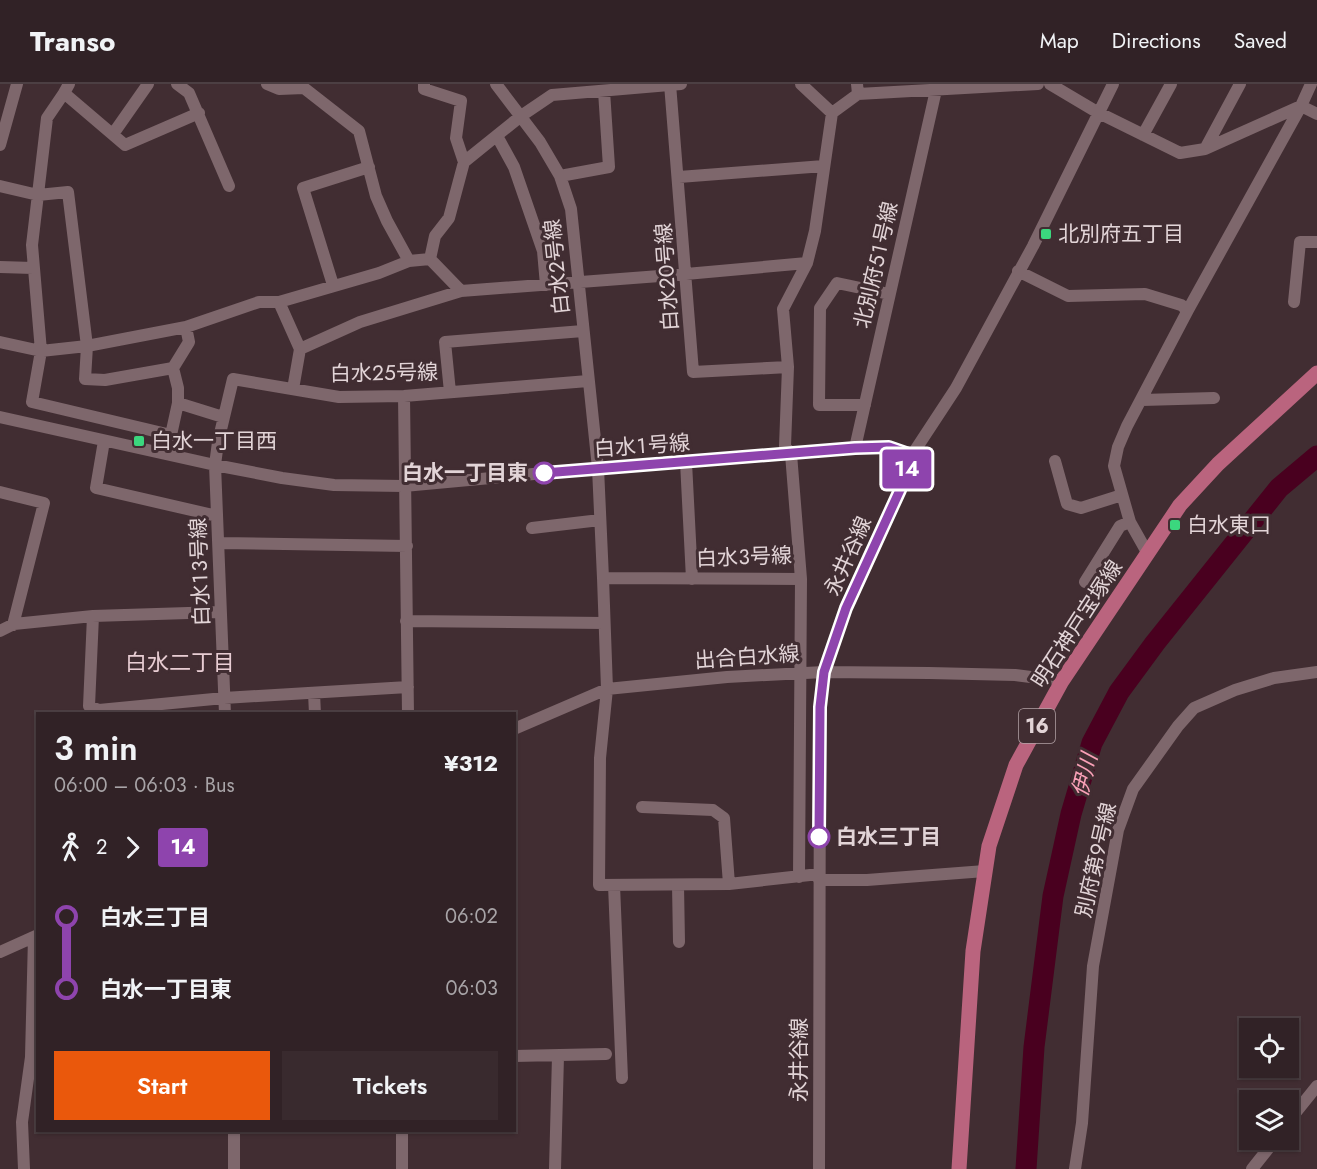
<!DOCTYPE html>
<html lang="en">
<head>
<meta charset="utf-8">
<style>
  :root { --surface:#312226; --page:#392a2e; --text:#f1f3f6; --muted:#a8a4a7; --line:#4c3f43; --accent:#ea580c }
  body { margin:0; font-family:Jost,"Noto Sans JP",sans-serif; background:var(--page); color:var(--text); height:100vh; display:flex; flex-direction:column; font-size:22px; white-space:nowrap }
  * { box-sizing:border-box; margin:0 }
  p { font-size:20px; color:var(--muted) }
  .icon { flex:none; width:33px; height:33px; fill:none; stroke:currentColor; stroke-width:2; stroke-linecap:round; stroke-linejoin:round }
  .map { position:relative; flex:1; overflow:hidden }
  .drawer { position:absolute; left:36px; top:628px; width:480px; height:420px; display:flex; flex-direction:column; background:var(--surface); border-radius:0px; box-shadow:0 2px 4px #0004,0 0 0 2px var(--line) }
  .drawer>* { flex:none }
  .badge { padding:0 12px; border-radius:4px; font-size:21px; line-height:39px }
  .buttons { position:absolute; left:1239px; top:934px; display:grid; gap:12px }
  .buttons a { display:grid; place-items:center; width:60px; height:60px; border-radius:0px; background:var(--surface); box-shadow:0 2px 4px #0004,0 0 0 2px var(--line); font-size:30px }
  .map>.badge { position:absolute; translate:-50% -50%; box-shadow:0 0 0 3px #fff }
  .legs { display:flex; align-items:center; gap:9px; height:66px; padding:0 18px; font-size:20px }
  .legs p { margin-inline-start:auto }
  .summary { display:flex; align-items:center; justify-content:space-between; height:102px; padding:0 18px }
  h1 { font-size:33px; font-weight:600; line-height:45px }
  .action { display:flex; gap:12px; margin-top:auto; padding:12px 18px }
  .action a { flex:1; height:69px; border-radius:0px; background:var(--accent); color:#fff; font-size:24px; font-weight:600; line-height:69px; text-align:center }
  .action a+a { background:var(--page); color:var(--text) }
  ul { padding:0 18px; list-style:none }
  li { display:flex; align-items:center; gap:21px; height:72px; font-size:22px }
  li i { display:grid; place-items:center; width:9px; height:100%; margin:0 8px; background:currentColor }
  li i::after { content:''; width:15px; height:15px; margin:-8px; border:4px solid; border-radius:50%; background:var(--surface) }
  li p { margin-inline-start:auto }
  li:first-child i { background:linear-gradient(#0000 50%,currentColor 0) }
  li:last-child i { background:linear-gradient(currentColor 50%,#0000 0) }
  header { display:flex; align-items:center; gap:36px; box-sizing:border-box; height:84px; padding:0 30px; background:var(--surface); border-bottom:2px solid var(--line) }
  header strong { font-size:28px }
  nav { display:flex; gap:33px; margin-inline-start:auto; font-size:21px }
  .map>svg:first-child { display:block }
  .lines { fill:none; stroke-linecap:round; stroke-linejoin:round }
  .river { stroke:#49001f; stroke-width:21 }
  .minor { stroke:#7e676c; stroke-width:12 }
  .major { stroke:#ba647e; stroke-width:15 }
  .line-1-casing { stroke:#fff; stroke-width:14 }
  .line-1 { stroke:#8e44ad; stroke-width:9 }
  .poi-dot { fill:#3bd77e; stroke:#412d32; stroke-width:2 }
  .stop-1-dot { fill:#fff; stroke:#8e44ad; stroke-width:3 }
  .labels { text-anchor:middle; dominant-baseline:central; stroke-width:6; stroke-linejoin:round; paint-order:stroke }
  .shield { fill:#412d32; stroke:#b2a2a6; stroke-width:1.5 }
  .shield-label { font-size:20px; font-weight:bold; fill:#e2d4d7 }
  .poi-label { font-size:21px; fill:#e2d4d7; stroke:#412d32; text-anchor:start }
  .street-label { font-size:21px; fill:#e2d4d7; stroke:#412d32 }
  .stop-label { font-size:21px; font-weight:bold; fill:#e2d4d7; stroke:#412d32; text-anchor:end }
  .neighbourhood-label { font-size:22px; fill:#e8cdd3; stroke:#412d32 }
  .water-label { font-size:22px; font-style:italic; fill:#f9a0b7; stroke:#412d32 }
</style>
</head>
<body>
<header>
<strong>Transo</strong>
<nav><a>Map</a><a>Directions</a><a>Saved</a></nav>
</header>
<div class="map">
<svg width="1317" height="1085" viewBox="0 0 1317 1085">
  <rect width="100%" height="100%" fill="#412d32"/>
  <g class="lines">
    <!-- river -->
    <path class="river" d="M1026,1085l8,-122 19,-151 18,-82 21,-71 27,-51 36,-49 124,-155 38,-32"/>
    <!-- minor -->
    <path class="minor" d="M69,0l-5,9 61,52 74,-32
      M177,0l12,9 40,93
      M267,0l12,5 25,-1 55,43 17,65 11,25 22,40 21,-2 31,32 225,-17 121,-11
      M424,0v5l37,12 -5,37 8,24
      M496,0l44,58 20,34 11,33 27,259 5,110 4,111 -7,69 -1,127 130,-1 90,-10
      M670,0l23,288 95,-5
      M857,0l1,10 180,-10
      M1050,0l47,28 83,41 25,-4 96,-43 16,8
      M64,9l-17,25 -15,127 9,106 -9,51 139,33 7,-32 45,14
      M832,29l26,-19
      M113,50l35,-50
      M1143,51l28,-51
      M497,52l17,31 29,84 3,34
      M0,61l17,-61
      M1205,65l35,-65
      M560,92l49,-9 -5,-76
      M679,93l145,-11
      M0,102l38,9 30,-3 19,154 -46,5 -41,-9
      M430,175l5,-23 14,-18 15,-56 57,-46 31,-21 129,-11
      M0,183l33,1
      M1018,187l50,25 77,-2 36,11 7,5
      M333,201l-30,-97 66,-21
      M1294,218l6,-60h17
      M300,265l60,-27 101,-31
      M173,284l-68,12 -20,-1 2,-33 99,-19 73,-25h20
      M293,305l7,-40 -21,-47 100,-29 30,-12
      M450,308l-5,-50 138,-11
      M404,312l4,318
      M1142,316l72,-2
      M178,319v-15l-5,-20 16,-26 -3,-15
      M865,321h-46l1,-97 17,-25 52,11
      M0,333l215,48 67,13 52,7 70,1 194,-18 88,-6 169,-14 34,-1 23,8
      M104,357l-8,47 121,28
      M855,364l81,-358
      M1055,377l12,43 14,4 41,-13
      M686,378l6,117
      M0,408l44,11 -31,122
      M532,444l68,-8
      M219,459l188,3
      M1148,470l-18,-32 -16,-56 4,-19 9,-21 61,-116 113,-204 10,-22
      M603,494l198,1 -10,-125 -6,-8 3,-79 -5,-58 24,-46 8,-32 17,-118 -31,-29
      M1085,498l35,-56 10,-4
      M93,532l-4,90 10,4 125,-12 184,-11
      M406,537l198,2
      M0,547l14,-7 79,-8 127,-4
      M314,609l1,21
      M225,630l-10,-249 3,-23 15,-63 106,18 65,-1 184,-15
      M514,645l93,-40 120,-12 97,-5 105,1 86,2 47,6
      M642,723l71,3 11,8 5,66
      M799,793l2,-298
      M819,796h48l118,-9
      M614,801l8,193
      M678,801l1,57
      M0,868l38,-17
      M514,972l92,-2
      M1288,1038l29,-36
      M234,1047v38
      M24,1085l-2,-47 9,-65 3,-120
      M402,1085v-38
      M555,1085l3,-113
      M819,1085l1,-462 4,-35 22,-64 54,-118 12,-35 44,-67 77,-142 80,-162
      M1075,1085l7,-46 11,-157 25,-136 15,-41 45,-63 16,-18 41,-18 39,-12 43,-6
      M1252,1085l23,-29"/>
    <!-- major -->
    <path class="major" d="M959,1085l14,-218 16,-105 27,-81 46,-84 118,-176 38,-41 99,-91"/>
  </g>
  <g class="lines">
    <!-- line-1 casing -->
    <g class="line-1-casing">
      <path id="line-1" d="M544,389l311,-25 34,-1 23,8 -12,35 -54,118 -22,64 -4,35 -1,130"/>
    </g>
    <!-- line-1 -->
    <use href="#line-1" class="line-1"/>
  </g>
  <!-- markers -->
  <g class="poi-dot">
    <rect x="1040" y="144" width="12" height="12" rx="3"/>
    <rect x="133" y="351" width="12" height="12" rx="3"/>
    <rect x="1169" y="435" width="12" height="12" rx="3"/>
  </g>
  <g class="stop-1-dot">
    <circle cx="544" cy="389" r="10"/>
    <circle cx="819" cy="753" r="10"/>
  </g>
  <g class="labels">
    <!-- shield labels -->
    <rect class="shield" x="1019" y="625" width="36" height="34" rx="4.5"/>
    <g class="shield-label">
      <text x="1037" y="642">16</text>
    </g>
    <!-- poi labels -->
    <g class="poi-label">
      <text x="1058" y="150">北別府五丁目</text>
      <text x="151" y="357">白水一丁目西</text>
      <text x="1187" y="441">白水東口</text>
    </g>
    <!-- street labels -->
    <g class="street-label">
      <text transform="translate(876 181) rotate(-77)">北別府５１号線</text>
      <text transform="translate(557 183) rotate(-96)">白水２号線</text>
      <text transform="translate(667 193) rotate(-94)">白水２０号線</text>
      <text transform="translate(384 289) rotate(-1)">白水２５号線</text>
      <text transform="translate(642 362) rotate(-4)">白水１号線</text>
      <text transform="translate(848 472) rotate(-66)">永井谷線</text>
      <text transform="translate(744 473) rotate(-2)">白水３号線</text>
      <text transform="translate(200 488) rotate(-92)">白水１３号線</text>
      <text transform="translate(1077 540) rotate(-57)">明石神戸宝塚線</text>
      <text transform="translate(747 573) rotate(-4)">出合白水線</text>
      <text transform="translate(1096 776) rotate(-77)">別府第９号線</text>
      <text transform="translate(799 976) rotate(-90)">永井谷線</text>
    </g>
    <!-- stop labels -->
    <g class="stop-label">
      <text x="528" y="389">白水一丁目東</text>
      <text x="836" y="753" text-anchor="start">白水三丁目</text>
    </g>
    <!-- neighbourhood labels -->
    <g class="neighbourhood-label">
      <text x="180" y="578">白水二丁目</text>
    </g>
    <!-- water labels -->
    <g class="water-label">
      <text transform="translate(1084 691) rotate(-76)">伊川</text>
    </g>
  </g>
</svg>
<div class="buttons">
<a><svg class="icon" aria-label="locate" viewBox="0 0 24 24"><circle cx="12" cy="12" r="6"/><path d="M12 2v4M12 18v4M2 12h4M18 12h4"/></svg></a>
<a><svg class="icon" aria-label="layers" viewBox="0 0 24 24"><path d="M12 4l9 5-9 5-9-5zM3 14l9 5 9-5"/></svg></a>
</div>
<b class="badge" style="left:907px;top:385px;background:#8e44ad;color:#fff">14</b>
<section class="drawer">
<div class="summary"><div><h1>3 min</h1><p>06:00 – 06:03 · Bus</p></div><b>¥312</b></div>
<div class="legs"><svg class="icon" aria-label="walk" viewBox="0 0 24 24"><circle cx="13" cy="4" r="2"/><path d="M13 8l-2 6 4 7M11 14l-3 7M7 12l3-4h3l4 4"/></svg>2<svg class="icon" aria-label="forward" viewBox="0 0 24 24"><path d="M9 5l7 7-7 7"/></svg><b class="badge" style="background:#8e44ad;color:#fff">14</b></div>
<ul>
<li><i style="color:#8e44ad"></i><b>白水三丁目</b><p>06:02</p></li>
<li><i style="color:#8e44ad"></i><b>白水一丁目東</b><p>06:03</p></li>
</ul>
<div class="action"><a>Start</a><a>Tickets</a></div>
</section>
</div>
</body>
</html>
